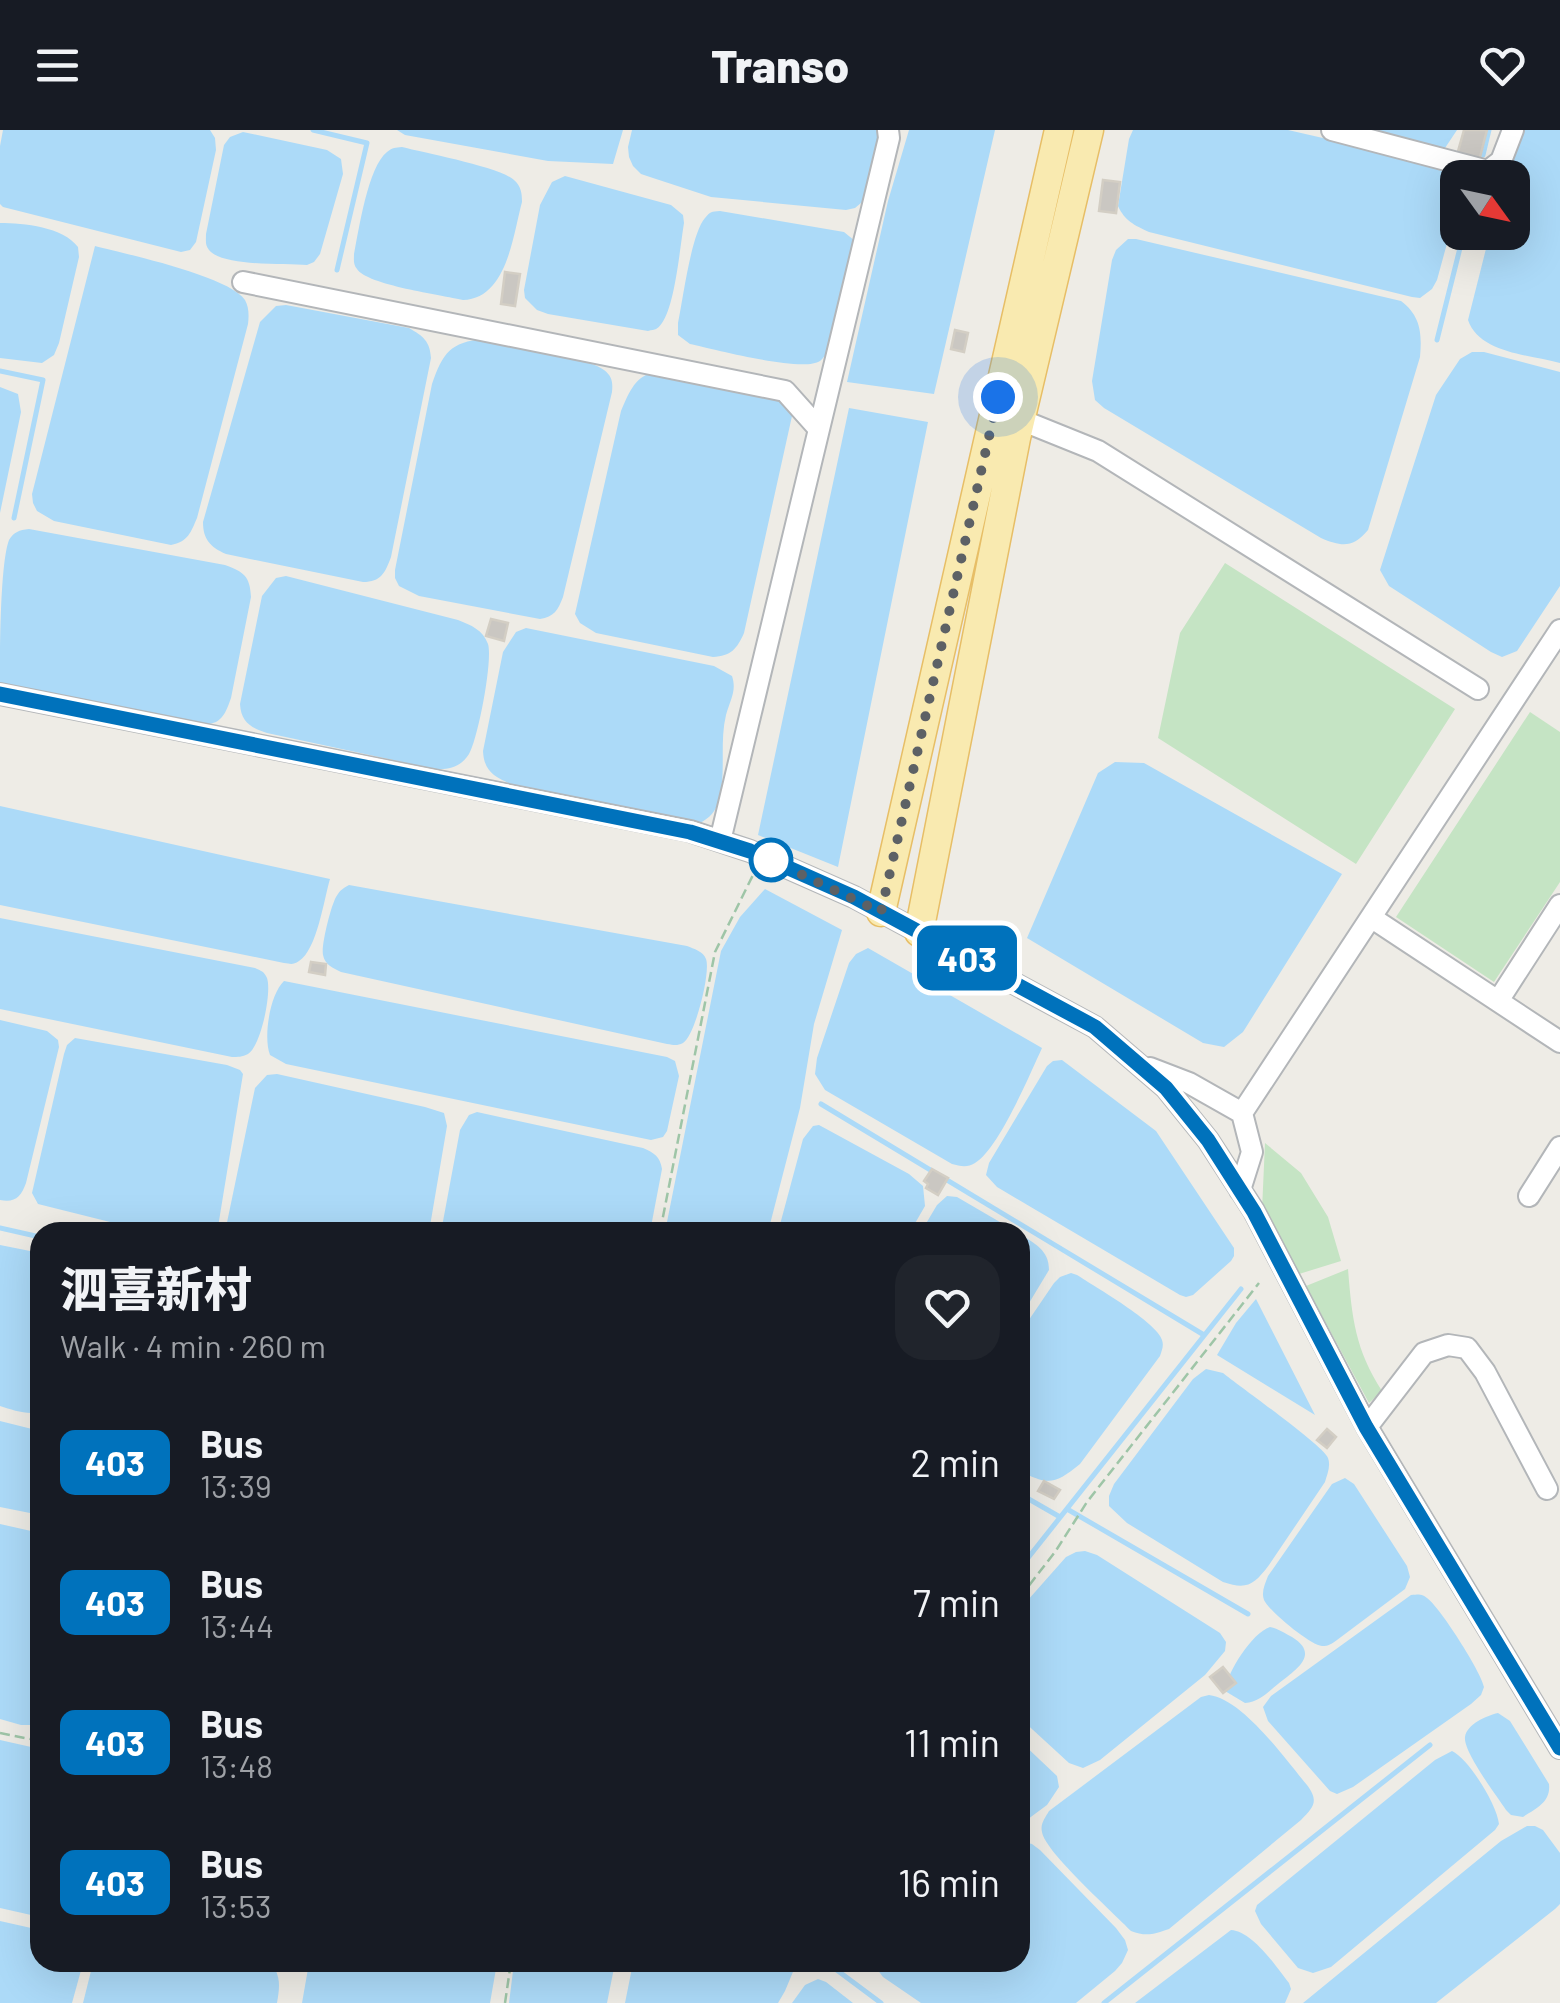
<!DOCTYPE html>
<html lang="en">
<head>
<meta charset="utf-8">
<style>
  :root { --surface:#171b24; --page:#20242c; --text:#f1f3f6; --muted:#9ea1a6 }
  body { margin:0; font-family:Barlow,"Noto Sans SC",sans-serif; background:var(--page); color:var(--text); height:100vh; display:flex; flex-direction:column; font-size:38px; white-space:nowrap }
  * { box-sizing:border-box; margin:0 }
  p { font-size:32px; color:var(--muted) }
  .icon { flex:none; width:55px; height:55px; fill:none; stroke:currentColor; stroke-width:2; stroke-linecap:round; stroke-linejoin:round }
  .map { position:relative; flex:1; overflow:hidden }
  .drawer { position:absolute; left:30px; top:1092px; width:1000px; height:750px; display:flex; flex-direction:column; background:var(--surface); border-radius:30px; box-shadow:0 10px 40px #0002 }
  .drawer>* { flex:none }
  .badge { padding:0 20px; border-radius:15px; font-size:35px; line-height:65px }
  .needle { width:65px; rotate:123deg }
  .fabs { position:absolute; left:1440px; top:30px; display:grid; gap:20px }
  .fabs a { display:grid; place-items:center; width:90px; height:90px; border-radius:20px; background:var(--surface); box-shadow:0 10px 40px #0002; font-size:50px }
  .you { position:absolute; width:50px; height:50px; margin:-25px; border:8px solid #fff; border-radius:50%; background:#1a73e8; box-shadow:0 0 0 15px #1a73e833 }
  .map>.badge { position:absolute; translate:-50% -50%; box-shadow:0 0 0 5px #fff }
  .round { display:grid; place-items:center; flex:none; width:105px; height:105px; border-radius:30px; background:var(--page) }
  .headline { display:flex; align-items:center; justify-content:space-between; height:170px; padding:0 30px }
  h1 { font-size:48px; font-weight:800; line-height:75px }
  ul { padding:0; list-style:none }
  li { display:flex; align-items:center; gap:30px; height:140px; padding:0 30px }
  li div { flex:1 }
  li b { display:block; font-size:38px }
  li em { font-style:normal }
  li .badge { min-width:110px; font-weight:700; text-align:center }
  header { display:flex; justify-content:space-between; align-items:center; height:130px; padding:0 30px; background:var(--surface); font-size:45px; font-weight:800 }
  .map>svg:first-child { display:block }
  .green { fill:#c5e4c4 }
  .water { fill:#acdaf8 }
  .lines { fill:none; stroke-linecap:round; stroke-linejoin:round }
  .stream { stroke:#acdaf8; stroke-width:5 }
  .building { fill:#cac7c2; stroke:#d3cec4; stroke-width:2.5 }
  .minor-casing { stroke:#b3b6b9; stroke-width:24 }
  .major-casing { stroke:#e7be66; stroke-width:31 }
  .path { stroke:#9ec5a7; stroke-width:2.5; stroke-dasharray:10 5; stroke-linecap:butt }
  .minor { stroke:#fff; stroke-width:20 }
  .major { stroke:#f9eab0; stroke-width:28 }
  .line-casing { stroke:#fff; stroke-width:22 }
  .line { stroke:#0072bc; stroke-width:15 }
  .walk { stroke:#5d6165; stroke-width:10; stroke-dasharray:0 18 }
  .stop-dot { fill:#fff; stroke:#0072bc; stroke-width:5 }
</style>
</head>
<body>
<header><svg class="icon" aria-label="menu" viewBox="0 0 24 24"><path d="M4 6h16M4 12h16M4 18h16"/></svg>Transo<svg class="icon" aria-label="heart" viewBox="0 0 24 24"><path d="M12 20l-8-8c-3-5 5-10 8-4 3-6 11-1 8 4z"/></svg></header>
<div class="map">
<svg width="1560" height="1873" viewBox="0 0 1560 1873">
  <rect width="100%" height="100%" fill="#eeece6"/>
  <!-- green -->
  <path class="green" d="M1225,433l230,146 -99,155 -198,-126 22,-105z
    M1530,582l30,20v150l-66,100 -98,-65z
    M1265,1013l36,30 27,44 13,44 -42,13 -37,-64z
    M1348,1139c4,49 7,80 34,122l-13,12 -63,-117z"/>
  <!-- water -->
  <path class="water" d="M3,0h207l5,8 1,12 -20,92 -6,8 -9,2 -178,-45 -3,-3v-58z
    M397,0h226l-10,34 -65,-3 -143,-26z
    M632,0h258l-23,68 -12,10 -9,2 -135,-13 -58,-19 -12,-4 -8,-8 -4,-9 -1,-10z
    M909,0h86l-61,264 -87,-12 41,-181z
    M1133,0h155l148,34 12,5 9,10v28l-20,73 -5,9 -12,9 -8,-1 -263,-65c-15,-7 -24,-11 -31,-26l11,-67z
    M1348,0h109l-12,18 -7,2z
    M1520,0h40v233c-30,-8 -81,-10 -92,-43l22,-87 22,-1v-54l-6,-1z
    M243,2l84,18 14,9 2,15 -23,80 -6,8 -7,3c-22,-2 -84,2 -98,-15 -4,-5 -3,-8 -3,-16l18,-89 6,-8z
    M402,17c23,6 98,20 112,33 7,6 8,13 8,22 -9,33 -15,97 -59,98 -21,-5 -96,-15 -106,-31 -4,-5 -3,-9 -3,-15 5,-25 14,-87 33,-102 6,-5 8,-4 15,-5z
    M565,46l106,29 12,10 1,8c-4,24 -9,82 -22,100 -5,7 -6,6 -14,8l-100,-17 -11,-4 -12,-12 -1,-8 16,-85 12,-23z
    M720,81l124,21 11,9 -24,107c-4,4 -7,10 -11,13 -18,12 -106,-12 -130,-17l-12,-9v-12c5,-23 13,-89 27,-105 6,-7 6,-6 15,-7z
    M0,93c24,0 63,4 78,24l1,10 -20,86 -5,12 -12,8 -42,-5z
    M1128,109h8l265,62c20,15 21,33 19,56l-52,173c-15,18 -26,17 -47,8l-217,-130 -9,-8 -3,-19 20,-121 4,-10z
    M95,116c31,8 134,30 150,54 4,7 4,16 3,24l-51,194c-6,14 -9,24 -26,27l-117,-24 -17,-10 -4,-8 -1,-9z
    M286,175l123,23c14,8 21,13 22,30l-40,199c-6,16 -10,25 -28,25l-137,-28c-16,-7 -23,-15 -23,-32l57,-200 16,-16z
    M484,209c25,6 104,18 120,31 8,6 9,12 8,22l-49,205c-5,13 -9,20 -23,22l-121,-23 -20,-10 -4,-8v-8l37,-186c11,-31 18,-42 52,-45z
    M1472,222h12l76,20v214l-43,65 -15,6 -11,-5 -102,-66 -9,-16 56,-175 24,-36z
    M651,243l120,19 23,15 -50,226c-7,16 -13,23 -31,24l-117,-24 -16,-10 -5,-9 46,-203c7,-16 13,-33 30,-38z
    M0,257l18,7 3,18 -21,101z
    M849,278l79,14 -90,445 -80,-32z
    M29,399l196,36c19,7 25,11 26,32l-20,101c-5,14 -9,27 -27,26l-204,-39c0,-32 0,-121 9,-145 5,-8 10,-10 20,-11z
    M286,446l172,44c13,5 25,10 30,24 5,16 -10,95 -19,110 -8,13 -20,16 -34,15l-168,-36c-16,-5 -26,-11 -27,-29l22,-108 14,-18z
    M526,498l188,38 18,10c5,15 -2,24 -6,39 -7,29 1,60 -8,88 -4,12 -12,17 -22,22l-183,-40c-18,-8 -29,-13 -30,-34l20,-99 13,-20z
    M1115,632l29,1 198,111 -99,158 -19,15 -21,-4 -176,-105 71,-165z
    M0,676l330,73c-6,20 -13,71 -31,82 -6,4 -8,3 -15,2l-284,-58z
    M349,755l338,61c7,3 16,5 19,13 5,13 -11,77 -23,84 -6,3 -9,2 -16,1l-326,-72c-8,-4 -16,-7 -18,-17 -2,-10 8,-49 13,-58 5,-8 5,-7 13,-12z
    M765,759l77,41 -28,94 -14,84 -32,124h-103l56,-281 19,-34z
    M0,788l255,50c6,3 9,3 12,10 5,14 -6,68 -19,76 -6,3 -10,3 -16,3l-232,-48z
    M868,818l174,100c-12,26 -44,102 -67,115 -8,5 -15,3 -23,1l-127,-74 -10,-16 2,-16 32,-95 7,-9z
    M284,851l383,76 8,4 4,15 -12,55 -4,6 -12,3 -365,-76 -16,-9c-7,-18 0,-61 14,-74z
    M0,890l47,11 11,9 1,7 -33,136c-5,14 -11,20 -26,17z
    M75,908l152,27 13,5 3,4 -25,153 -3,5h-65l-112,-28 -6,-11 32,-139 3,-9z
    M1062,930l94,71 78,117v8l-3,5 -38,34 -7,2 -6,-2 -183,-108 -11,-12 3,-12 58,-97 6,-5z
    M277,944l148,33 19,6 3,13 -18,106h-204l30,-144 12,-13z
    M477,982l166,36c11,5 17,8 19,21l-12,63h-209l19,-102 9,-15z
    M819,995l90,49 14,12 2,20 -15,26h-132l25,-93 10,-13z
    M947,1066l10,1 60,35h-96l16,-27z
    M1020,1104c15,10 29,16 29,36l-29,48z
    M0,1115l40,8v159c-14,3 -27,-2 -40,-6z
    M1071,1143l6,2c17,11 81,48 85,65 2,6 0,10 -2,16l-80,108c-25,20 -31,22 -60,7v-138l34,-50 6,-6z
    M1256,1169l59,116 -98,-60 19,-32z
    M1206,1239l17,4c17,14 100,72 105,85 3,8 -1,17 -3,24l-56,83c-15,20 -22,25 -46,17l-96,-59 -18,-17v-10l5,-12 79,-105z
    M0,1291l40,10v84l-40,-8z
    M1345,1348l9,6 53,82 3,11 -5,12 -68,51c-6,4 -8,6 -15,6 -12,-1 -53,-35 -58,-46 -3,-8 1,-16 4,-24l64,-92z
    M0,1394l40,9v188l-9,4h-10l-21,-6z
    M1085,1421l12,4 123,78 6,9 -1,9 -20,24 -105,85 -17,8 -14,-5 -49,-45v-109l46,-52 10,-5z
    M1411,1465c7,0 10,-2 16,3 12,8 55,75 57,89l-3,8 -10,9 -118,83 -16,7 -7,-3 -62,-70 -5,-14 8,-11z
    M1270,1497c9,2 14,6 22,10 29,18 3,33 -14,47 -10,8 -19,18 -33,19l-20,-12c2,-19 27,-58 45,-64z
    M1209,1565c34,4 76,64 98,90 12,16 7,22 -6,35l-132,109c-14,5 -23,8 -38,2 -17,-18 -86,-79 -89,-99 -2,-8 3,-14 7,-21l152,-114z
    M1498,1583l12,8 39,63c2,18 -12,24 -26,33l-12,-2 -5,-5c-9,-14 -43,-58 -41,-73 2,-13 21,-21 33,-24z
    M0,1610l40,9v168l-40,-9z
    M1020,1611l37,35 2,11 -12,18 -27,20z
    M1452,1621c17,8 45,54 47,73l-4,6 -164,137 -18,6 -15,-5 -37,-44 -6,-13 2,-6 178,-145z
    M1527,1696h8l8,4 17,23v51l-5,5 -119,94h-133l198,-162z
    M1023,1712l9,2 8,6 76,78 9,12 3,10 -6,13 -7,8 -39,32h-155l-38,-26 -6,-8 -2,-6 145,-1v-119z
    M0,1791l40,9v32l43,1 -11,40h-72z
    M1231,1800c21,1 45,36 58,53l2,6 -6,14h-150z
    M788,1832l7,5 -10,24 -7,12h-153l8,-40z
    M93,1833h159l23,6c6,12 4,21 2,34h-194z
    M309,1833v-1l188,1 -7,40h-188z
    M514,1833v-1l101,1 -8,40h-98z
    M818,1849l8,3 27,21h-61l13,-18z"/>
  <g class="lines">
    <!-- stream -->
    <path class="stream" d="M313,0l54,13 -30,127
      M1483,25l6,-25
      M1437,210l27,-108
      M0,241l43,9 -29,138
      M821,974l383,231
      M0,1098l40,9
      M1020,1364l40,23
      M1067,1379l181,105
      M1020,1438l221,-279
      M826,1832l55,41
      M1104,1873l326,-258"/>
  </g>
  <!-- building -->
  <path class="building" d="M1464,0h23l-8,31 -22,-6z
    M1103,50l17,2 -4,31 -17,-2z
    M505,142l15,2 -5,32 -14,-2z
    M955,200l13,3 -4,19 -13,-3z
    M491,489l17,4 -4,18 -18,-5z
    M311,832l15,2 -1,11 -16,-3z
    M932,1039l16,9 -10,17 -12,-7 2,-4 -4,-3z
    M1327,1299l9,8 -9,11 -10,-8z
    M1044,1351l16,9 -6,9 -16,-8z
    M1223,1537l13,16 -13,10 -13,-16z"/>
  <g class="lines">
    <!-- minor casing -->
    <g class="minor-casing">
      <path id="minor" d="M1332,0l156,41 13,-10 12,-31
        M243,152l542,109 34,38
        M1021,290l77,31 380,238
        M0,564l690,137 60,20 104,46 50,27 191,103 71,61 42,52 46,71 113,216 193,321
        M720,711l169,-703 -1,-8
        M1372,788l188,124
        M1498,871l62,-96
        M1150,938l39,15 53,30 10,39 -12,38
        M1242,983l318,-483
        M1529,1066l31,-49
        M1367,1297l57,-74 24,-8 19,3 18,24 62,117"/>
    </g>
    <!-- major casing -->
    <g class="major-casing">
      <path id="major" d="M881,782l178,-782
        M919,802l97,-494 73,-308"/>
    </g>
    <!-- path -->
    <path class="path" d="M660,1102l55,-280 38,-77
      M1020,1467l35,-45 32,-50 172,-219
      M0,1603l40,8
      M505,1873l6,-41"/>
    <!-- minor -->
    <use href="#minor" class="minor"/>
    <!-- major -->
    <use href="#major" class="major"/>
  </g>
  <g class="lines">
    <!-- line casing -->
    <g class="line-casing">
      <path id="line" d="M0,564l690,138 60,19 104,46 65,35 176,95 71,61 42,52 46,72 112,215 194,321"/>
    </g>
    <!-- line -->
    <use href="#line" class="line"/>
    <!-- walk -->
    <path class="walk" d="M771,730l-9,-4 119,56 117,-515"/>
  </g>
  <!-- markers -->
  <circle class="stop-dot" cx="771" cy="730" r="20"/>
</svg>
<div class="fabs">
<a><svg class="needle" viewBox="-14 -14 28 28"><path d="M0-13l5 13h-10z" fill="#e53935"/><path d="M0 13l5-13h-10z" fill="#9ea1a6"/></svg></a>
</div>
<div class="you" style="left:998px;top:267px"></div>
<b class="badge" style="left:967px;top:828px;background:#0072bc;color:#fff">403</b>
<section class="drawer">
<div class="headline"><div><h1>泗喜新村</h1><p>Walk · 4 min · 260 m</p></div><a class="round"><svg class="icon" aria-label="heart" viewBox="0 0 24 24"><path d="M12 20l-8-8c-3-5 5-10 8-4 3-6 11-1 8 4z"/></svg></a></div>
<ul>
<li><span class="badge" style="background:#0072bc;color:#fff">403</span><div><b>Bus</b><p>13:39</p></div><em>2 min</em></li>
<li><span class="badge" style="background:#0072bc;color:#fff">403</span><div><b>Bus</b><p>13:44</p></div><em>7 min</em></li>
<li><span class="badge" style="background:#0072bc;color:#fff">403</span><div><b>Bus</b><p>13:48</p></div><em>11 min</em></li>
<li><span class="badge" style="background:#0072bc;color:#fff">403</span><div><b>Bus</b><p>13:53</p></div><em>16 min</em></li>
</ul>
</section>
</div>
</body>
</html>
